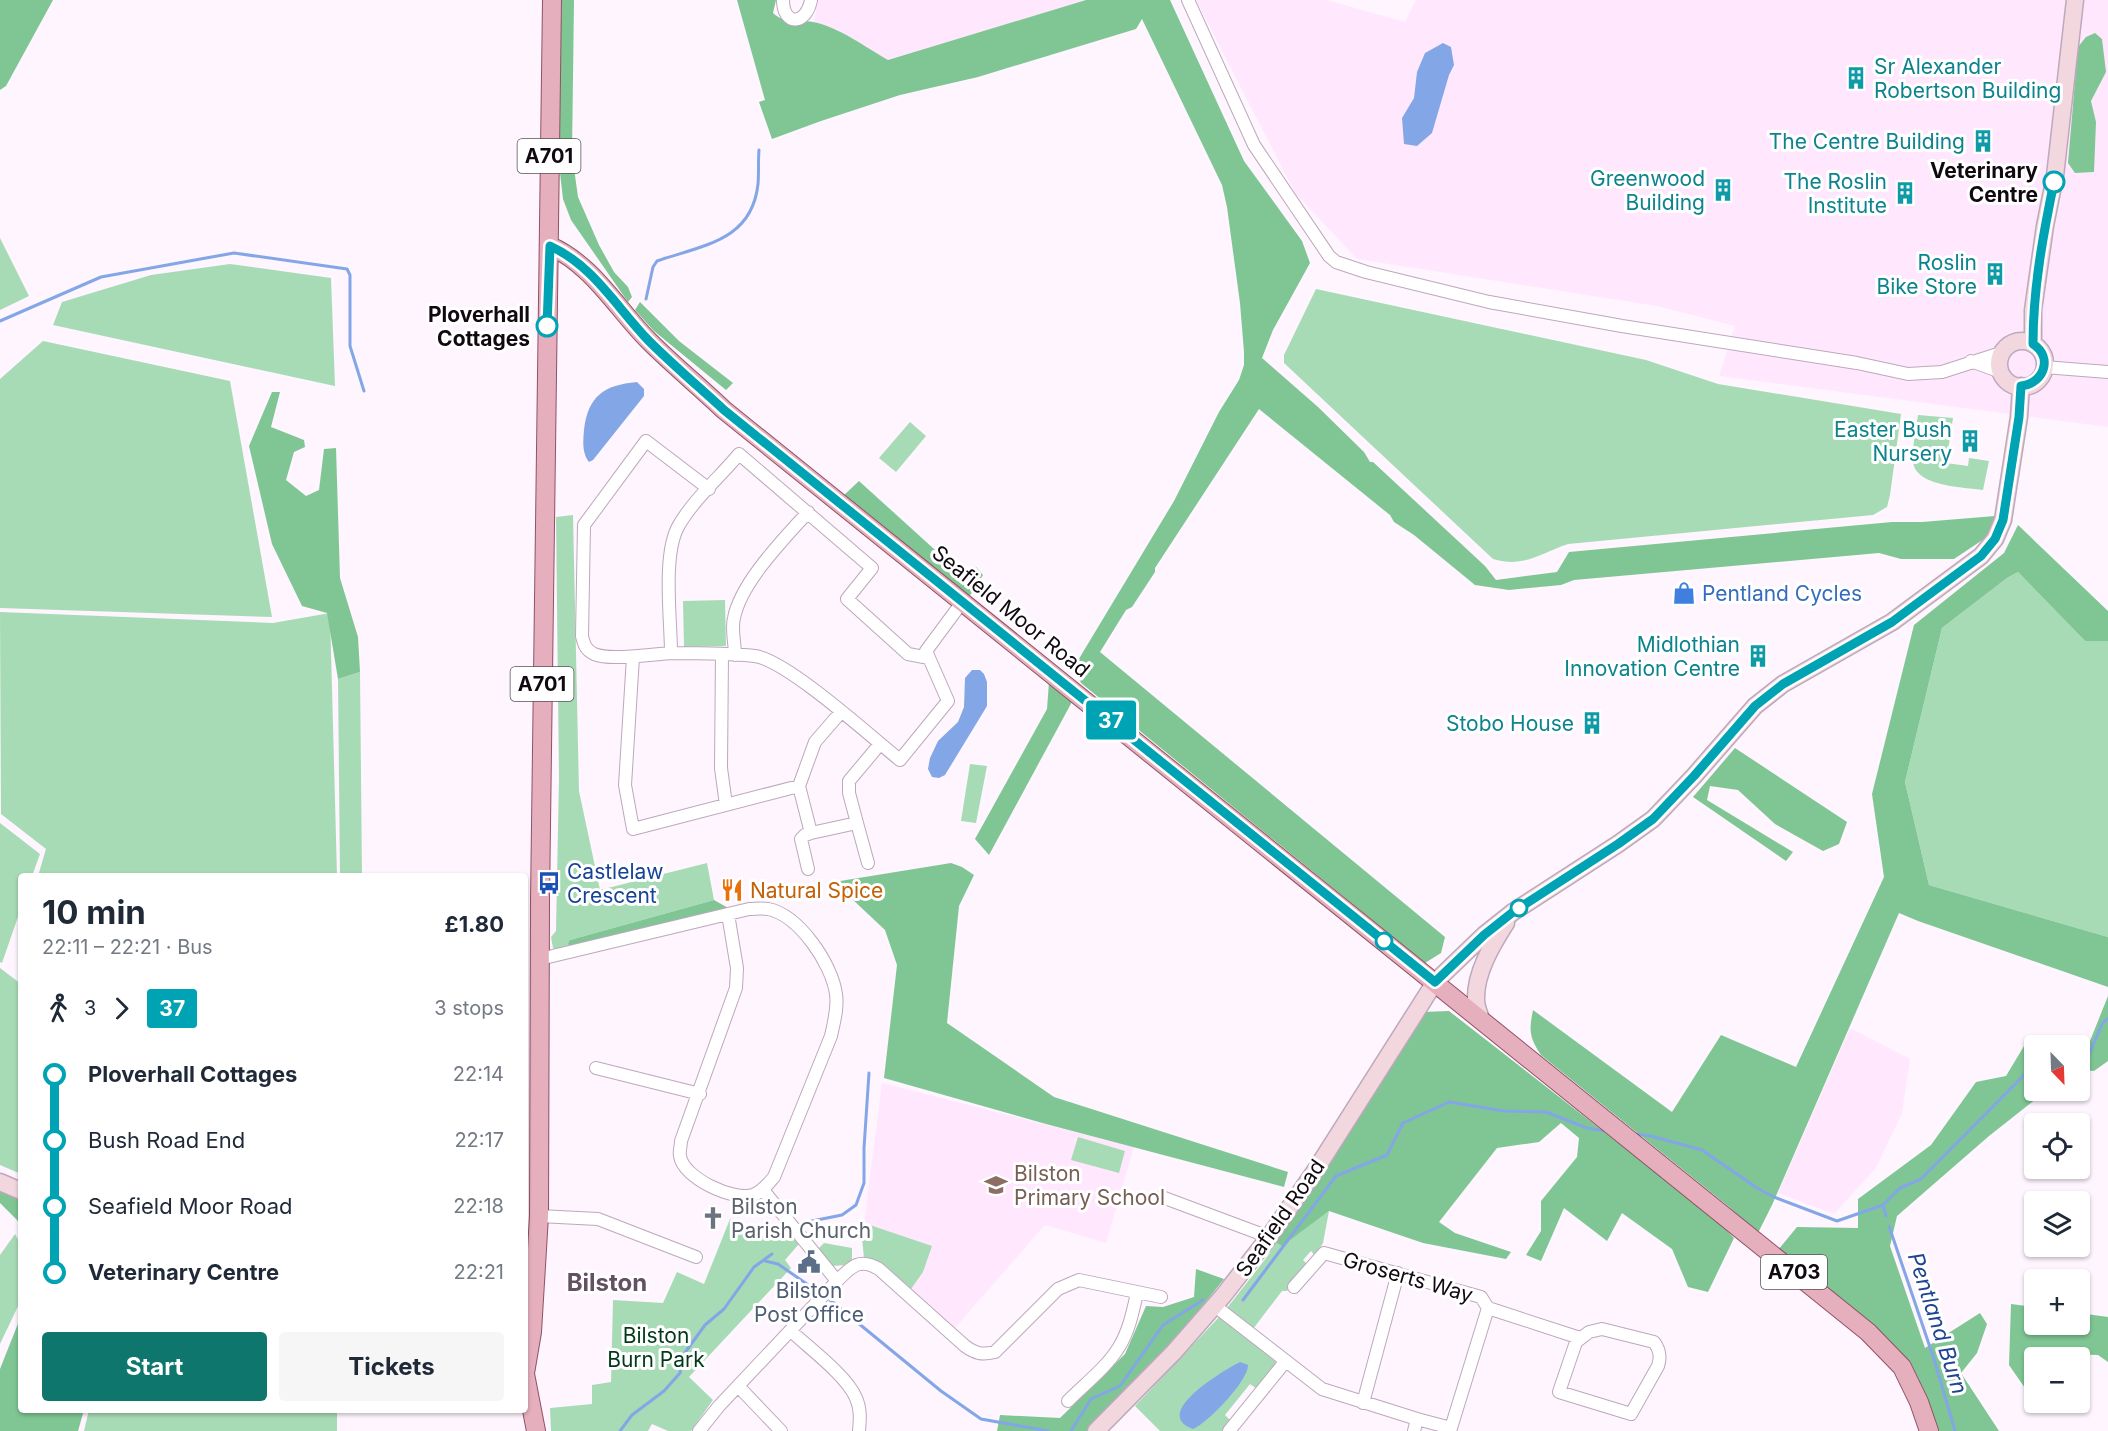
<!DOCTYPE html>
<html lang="en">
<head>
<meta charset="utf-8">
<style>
  :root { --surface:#fff; --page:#f6f6f7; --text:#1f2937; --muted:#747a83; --accent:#0f766e }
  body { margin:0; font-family:Inter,sans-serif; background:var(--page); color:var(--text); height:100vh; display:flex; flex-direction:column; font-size:22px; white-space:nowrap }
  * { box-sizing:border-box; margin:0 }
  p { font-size:20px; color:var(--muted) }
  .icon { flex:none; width:33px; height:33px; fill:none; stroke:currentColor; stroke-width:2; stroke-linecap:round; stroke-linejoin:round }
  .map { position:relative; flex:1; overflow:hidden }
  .sheet { position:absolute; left:18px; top:873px; width:510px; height:540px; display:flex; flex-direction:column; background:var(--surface); border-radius:6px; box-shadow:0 2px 4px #0004 }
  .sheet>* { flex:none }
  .badge { padding:0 12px; border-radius:4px; font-size:21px; line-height:39px }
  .needle { width:39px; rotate:157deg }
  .fabs { position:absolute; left:2024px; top:1035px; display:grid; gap:12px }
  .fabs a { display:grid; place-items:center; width:66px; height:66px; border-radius:6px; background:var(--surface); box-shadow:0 2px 4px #0004; font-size:30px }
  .map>.badge { position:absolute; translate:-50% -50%; box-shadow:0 0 0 3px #fff }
  .legs { display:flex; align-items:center; gap:9px; height:66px; padding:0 24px; font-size:20px }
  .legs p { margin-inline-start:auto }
  .overview { display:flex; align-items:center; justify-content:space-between; height:102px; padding:0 24px }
  h1 { font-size:33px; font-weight:700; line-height:45px }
  .primary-button { display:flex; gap:12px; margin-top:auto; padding:12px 24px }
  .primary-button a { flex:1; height:69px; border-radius:6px; background:var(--accent); color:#fff; font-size:24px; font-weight:700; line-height:69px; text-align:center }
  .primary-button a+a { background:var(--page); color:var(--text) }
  ul { padding:0 24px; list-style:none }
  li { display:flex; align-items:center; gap:21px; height:66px; font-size:22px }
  li i { display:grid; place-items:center; width:9px; height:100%; margin:0 8px; background:currentColor }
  li i::after { content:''; width:15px; height:15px; margin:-8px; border:4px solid; border-radius:50%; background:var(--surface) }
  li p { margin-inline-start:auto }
  li:first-child i { background:linear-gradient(#0000 50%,currentColor 0) }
  li:last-child i { background:linear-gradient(currentColor 50%,#0000 0) }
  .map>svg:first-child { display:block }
  .built { fill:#ffe8fe }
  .green { fill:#a7dbb5 }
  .forest { fill:#7fc694 }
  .water { fill:#83a6e6 }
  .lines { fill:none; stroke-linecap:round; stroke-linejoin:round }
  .stream { stroke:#83a6e6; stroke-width:3 }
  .street-casing { stroke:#bda8bc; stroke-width:14 }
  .secondary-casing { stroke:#bda8bc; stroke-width:19 }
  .primary-casing { stroke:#905264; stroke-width:20 }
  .street { stroke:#fff; stroke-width:12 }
  .secondary { stroke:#f2d7de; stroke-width:16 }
  .primary { stroke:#e6afbe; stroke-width:18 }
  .line-1-casing { stroke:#fff; stroke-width:14 }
  .line-1 { stroke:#00a3b4; stroke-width:9 }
  .stop-1-dot { fill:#fff; stroke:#00a3b4; stroke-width:3 }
  .labels { text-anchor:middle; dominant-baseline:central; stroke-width:6; stroke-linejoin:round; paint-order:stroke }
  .shield { fill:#fff; stroke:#585358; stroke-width:1.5 }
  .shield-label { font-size:20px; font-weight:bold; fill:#110910 }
  .culture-label { font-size:21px; fill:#0d838f; stroke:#fff; text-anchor:end }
  .stop-label { font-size:21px; font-weight:bold; fill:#110910; stroke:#fff; text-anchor:end }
  .shop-label { font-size:21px; fill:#366cbe; stroke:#fff; text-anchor:start }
  .street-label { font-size:21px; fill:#110910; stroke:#fff }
  .transit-label { font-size:21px; fill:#164399; stroke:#fff; text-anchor:start }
  .food-label { font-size:21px; fill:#c56008; stroke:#fff; text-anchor:start }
  .education-label { font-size:21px; fill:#785e54; stroke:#fff; text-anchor:start }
  .worship-label { font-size:21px; fill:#5b616d; stroke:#fff; text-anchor:start }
  .service-label { font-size:21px; fill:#4e5e75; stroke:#fff }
  .park-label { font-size:21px; fill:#003a1a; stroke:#fff }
  .water-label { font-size:22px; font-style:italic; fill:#1e4590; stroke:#fff }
  .quarter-label { font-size:24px; font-weight:bold; fill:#635062; stroke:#fff }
</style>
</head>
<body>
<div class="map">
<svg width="2108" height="1431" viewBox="0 0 2108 1431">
  <rect width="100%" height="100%" fill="#fef5fe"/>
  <!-- built -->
  <path class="built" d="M818,0h268l-198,60 -45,-26 -29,-12z
    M1196,0h131l78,22 11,-22h692v427l-389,-51 16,-50 -78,-20 -300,-47 -62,-66z
    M1850,1028l60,31 -8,54 -26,55 -42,46 -56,-21z
    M882,1083l252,64 -28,96 -61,-18 -91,104 -68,-63 -22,-8 -2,-20z"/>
  <!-- green -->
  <path class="green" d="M0,238l29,58 -29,14z
    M230,264l101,14 4,108 -282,-61 9,-23 89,-27z
    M1316,289l330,71 72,24 183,30 -11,81 -3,12 -14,8 -305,29c-29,10 -44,24 -75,15l-209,-196v-8z
    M43,341l187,40 42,236 -272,-9v-229z
    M1918,415l35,3 -7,45 22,3 1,-8 20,3 -6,29c-19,-3 -67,-3 -70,-28 -1,-15 3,-32 5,-47z
    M910,422l16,14 -30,36 -17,-14z
    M573,515l6,276 21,99 107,-27 7,37 -144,40 2,7 -15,3 -4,-2 -2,-11 5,-6 3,-153 -3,-261z
    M2018,572l67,69h23v296l-179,-52 -24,-103 37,-154 65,-50z
    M725,600l1,46 -42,1 -1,-46z
    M0,612l273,11 57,-10 7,263h-299l8,-27 -45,-35z
    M360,672l2,204h-22l-2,-197z
    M970,764l17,2 -11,57 -15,-2z
    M0,823l40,31 -8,22h-11v32l-19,55 -2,-1z
    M0,968l21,16v190l-21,-9z
    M1078,1137l47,14 -6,22 -48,-13z
    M1329,1211l-6,32 -8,13 -4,-5 -8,9 5,5 -21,26h-5l-29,38 -26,-21 43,-55 -3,-3 7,-9 8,4z
    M730,1219l33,17 20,-10 16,18 -14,16 6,8 -102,109 24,23 -22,31h-23l-16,-7 -4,7h-97l-1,-23 42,-4v-19l19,-3 2,-82 50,3 14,-31 27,12z
    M864,1223l68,23 -9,26 -12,17 -25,-23 -22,-8 -2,-20z
    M15,1234l6,11v55l-21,44v-89z
    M824,1243l28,5v11l-6,6 -14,1 -14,-17z
    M1221,1315l56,48 -20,26 -7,-5 -25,31 6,6 -9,10h-62l-25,-25z
    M89,1410h248v21h-253z"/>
  <!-- forest -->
  <path class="forest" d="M0,0h53l-47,86 -6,4z
    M562,0h12l-2,154 6,43 21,48 15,27 14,15 4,10 -4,5 -57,-82 -8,-21 -7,-61z
    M737,0h39l-3,13c12,11 24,6 40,9 26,5 52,25 75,38l198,-60h84l74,161 58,80 8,22 -37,67 -11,28 56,49 46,45 6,10h3l112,104 11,14 61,-8 12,-20 323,-30h30l73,-6 -8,21 -33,22h-53l-22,-6 -305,27 -13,5 -52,5 -34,-5 -61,-50 -20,-13 -4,-7 -10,-8 -121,-98 -104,159v4l-23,35 -6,3 -26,42 345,285 -4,16 -16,10 -344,-280 -7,-16 100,-166 45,-89 20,-32 5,-15v-13l-4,-49 -13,-96 -5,-22 -80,-166 -6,10 -158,48 -78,18 -79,26 -49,18 -13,-37 6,-2z
    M2095,33l7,6 4,33 -15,29 5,21 -2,50 -19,1 -7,-10 10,-116 8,-10z
    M640,302l39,39 54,42 -7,7 -72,-59 -19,-21z
    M272,392h8l-9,35 33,13 1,7 -11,5 -8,28 20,16 13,-6 5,-41 12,-1 4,130 18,59 2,35 -22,7 -11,-66 -25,-7 -30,-62 -23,-98z
    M859,481l107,97 10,-11 7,8 -14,22 -127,-100z
    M2018,525l90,86v30h-23l-67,-69 -11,6 -65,50 -37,154 24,103 179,52v50l-190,-66 -19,-8 -127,292 -14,28 -30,-27 -187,-151c-12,-18 -12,-25 -8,-45l139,102 49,-77 75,32 88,-190 -12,-83 42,-169 90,-72z
    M1049,682l24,18 -84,155 -14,-16 72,-130z
    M1735,748l112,74 -8,22 -16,7 -48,-27 -37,-34 -28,-4 -3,14 86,52 -7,9 -93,-64z
    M951,863l11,4 12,8 -15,31 -12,117 107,74 234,75 -4,15 -238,-63 -162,-46 13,-113 -12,-35 -51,-48z
    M714,900l16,9 -158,38 -4,-3 2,-4z
    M2108,996v65l-14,10 -15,-1v-24h-45v44l12,1 -57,45 -92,80 -7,30 35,102 55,-35 7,11 -10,29 -16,20 38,58h-62l-27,-69 -132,-112 19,-23 61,1v-29l73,-54 45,-63 30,-6 21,-35h63z
    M1449,1011l268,209 17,18 -26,54 -20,-5 -16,-38 -50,-36 -15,28 -43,-33 -23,53 -15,-6 15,-24v-30l36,-44 2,-19 -18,-15 -22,19 -42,6 -58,74 16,11 56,19 -5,7 -83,-16 -94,-32 -47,35 -8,-5 148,-229z
    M0,1191l21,9v27l-4,-7 -17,-17z
    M1196,1269l28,10 -37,46 -100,106h-90l3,-16 60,3 65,-64 21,-48 17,1 31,-10z
    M2011,1304l23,3v17h45v-11l29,4v45l-10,-7 -29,-1 -3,3 -32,1v29l-7,4 -18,-26z
    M21,1316v94h63l-6,21h-78v-62z"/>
  <!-- water -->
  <path class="water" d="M1443,43l8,4 3,18 -5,10 -17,58 -15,13 -13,-2 -2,-26 12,-20 3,-26 8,-19z
    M637,382l7,7v7l-51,64 -4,2c-7,-9 -6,-20 -5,-32 4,-34 20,-45 53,-48z
    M972,670h8l4,4 3,8v24l-42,69 -6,3 -7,-1 -4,-8 2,-11 8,-17 20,-19 6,-15 1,-29z
    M1240,1362l8,3c1,15 -40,58 -55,64 -43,-15 31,-59 47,-67z"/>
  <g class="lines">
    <!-- stream -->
    <path class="stream" d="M646,299l7,-32 4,-6c46,-16 95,-20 101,-77 1,-11 0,-23 1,-34
      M0,321l101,-44 105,-19 28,-5 113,16 3,6v71l14,45
      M2079,1058l7,4 16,-38 6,-6
      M1635,1134l16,2 51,14 55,38 17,9 63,24 46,-16 17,-17 21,-9 113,-114
      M1883,1205l3,11
      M807,1222l35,-7 14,-10 8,-22v-35l5,-75
      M1889,1226l45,133 21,72
      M765,1261l13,3 39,27
      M830,1300l111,91 40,28 67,12
      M1243,1300l93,-124 51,-21 16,-32 46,-21 55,9 42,1 41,16 18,3
      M620,1431l12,-16 32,-24 16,-18 4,-19 21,-29 19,-16 30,-42 18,-13
      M1071,1431l20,-32 29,-13 43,-61 40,-25"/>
    <!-- street casing -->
    <g class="street-casing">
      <path id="street" d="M783,0c0,26 23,26 28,0
        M1188,0l66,145 75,111 7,6 30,10 123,30 133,24 235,37 51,11 34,-2 59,-19
        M1971,361l30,11
        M2044,367l64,5
        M709,489l-63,-48 -62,84 -2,111c2,9 4,14 12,18 16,7 59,0 78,-1 27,0 56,0 83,3 33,5 115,80 145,104l48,-59 -22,-50 37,-50
        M671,653c0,-33 -9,-100 8,-128 15,-26 41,-48 60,-71l133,114 -25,31 61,55 21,4
        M722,654l-1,114 5,37
        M735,655c0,-12 -4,-26 -1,-37 7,-36 50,-79 74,-106
        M633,657l-8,128 8,44 166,-43
        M841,712l-26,30 -16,44 12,47 46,-10 -8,-30v-12l31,-37
        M857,823l11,40
        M808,869l-7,-30 4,-4 6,-2
        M540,959l209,-50c6,0 13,-1 19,0 31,6 64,55 68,85 2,14 -2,28 -5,42l-57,141c-6,7 -12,15 -21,18 -20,6 -70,-17 -73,-39 -1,-5 1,-10 1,-15l55,-153 1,-20 -9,-54
        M596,1068l104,26
        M763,1190l74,91
        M1162,1197l107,40
        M539,1216l59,3 98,38
        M1294,1287l30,-34 157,44 7,11
        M1215,1306l107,83 95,30 -3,12
        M1488,1308l92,30
        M1602,1329l52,13c6,8 7,15 4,24l-27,48 -72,-22 17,-50 13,-10z
        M791,1331c18,17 56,45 65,67 5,11 4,22 3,33
        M738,1386l43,45
        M1068,1401c17,-17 39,-34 51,-54 10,-16 14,-36 18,-54
        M1363,1403l35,-130
        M1417,1419l34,9 37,-120
        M699,1431l20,-25 118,-125c14,-14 22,-24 42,-12l86,77c11,8 17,9 30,6l63,-63 21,-9 82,17
        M1229,1431l56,-69"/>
    </g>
    <!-- secondary casing -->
    <g class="secondary-casing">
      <path id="secondary" d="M1999 364a23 23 0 1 1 46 0a23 23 0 1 1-46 0Z
        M2033,344v-34l12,-84 10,-50 20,-176
        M1481,1019c-2,-6 -5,-13 -5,-19 -1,-27 16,-55 30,-77
        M0,1182l21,9
        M1096,1431l78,-79 49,-56 46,-59 46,-66 120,-189 49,-47 29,-23 105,-68 35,-25 41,-43 61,-70 28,-22 109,-62 89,-66 14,-17 8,-19 16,-103 2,-31"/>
    </g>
    <!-- primary casing -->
    <g class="primary-casing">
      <path id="primary" d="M550,246c43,19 67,63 99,95 24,24 51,46 75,69l1144,922 34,35 17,35 10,29
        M525,1373l7,-41 7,-116 1,-316 12,-900
        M525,1374l11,57"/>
    </g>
    <!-- street -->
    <use href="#street" class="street"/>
    <!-- secondary -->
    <use href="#secondary" class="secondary"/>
    <!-- primary -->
    <use href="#primary" class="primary"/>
  </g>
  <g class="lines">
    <!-- line-1 casing -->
    <g class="line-1-casing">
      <path id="line-1" d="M547,326l3,-80c43,19 67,62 99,95 24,24 50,46 75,69l711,572 49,-47 29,-23 105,-68 35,-25 41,-43 61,-70 28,-22 109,-62 89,-66 14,-17 8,-19 16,-103 2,-31c22,-2 33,-28 12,-42 0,-55 10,-109 21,-162"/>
    </g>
    <!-- line-1 -->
    <use href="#line-1" class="line-1"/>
  </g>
  <!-- icons -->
  <defs>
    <g id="building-bare" transform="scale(1.8)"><path d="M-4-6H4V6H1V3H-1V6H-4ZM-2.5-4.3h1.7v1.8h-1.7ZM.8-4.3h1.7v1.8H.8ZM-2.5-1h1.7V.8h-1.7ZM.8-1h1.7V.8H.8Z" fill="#0f9aa8" stroke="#fff" stroke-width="2.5" paint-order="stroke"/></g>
    <g id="shop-bare" transform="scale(1.8)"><path d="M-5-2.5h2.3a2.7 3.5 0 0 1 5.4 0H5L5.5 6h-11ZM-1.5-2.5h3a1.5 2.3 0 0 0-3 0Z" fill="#3f7fe0" stroke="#fff" stroke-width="2.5" paint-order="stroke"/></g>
    <g id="bus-bare" transform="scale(1.8)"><path d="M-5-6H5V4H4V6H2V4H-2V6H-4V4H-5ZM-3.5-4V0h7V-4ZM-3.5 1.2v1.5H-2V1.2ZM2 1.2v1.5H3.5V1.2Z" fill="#1a4fb4" stroke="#fff" stroke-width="2.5" paint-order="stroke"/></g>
    <g id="restaurant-bare" transform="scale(1.8)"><path d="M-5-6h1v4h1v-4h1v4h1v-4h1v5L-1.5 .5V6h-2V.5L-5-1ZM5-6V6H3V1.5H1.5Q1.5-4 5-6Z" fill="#e8710a" stroke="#fff" stroke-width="2.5" paint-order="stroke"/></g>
    <g id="school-bare" transform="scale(1.8)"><path d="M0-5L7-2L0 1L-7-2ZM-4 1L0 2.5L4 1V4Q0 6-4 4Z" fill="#8d6e63" stroke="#fff" stroke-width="2.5" paint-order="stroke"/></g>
    <g id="church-bare" transform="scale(1.8)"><path d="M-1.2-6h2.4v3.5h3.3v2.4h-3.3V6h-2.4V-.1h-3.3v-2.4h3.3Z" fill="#6b7280" stroke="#fff" stroke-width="2.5" paint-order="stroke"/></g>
    <g id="civic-bare" transform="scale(1.8)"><path d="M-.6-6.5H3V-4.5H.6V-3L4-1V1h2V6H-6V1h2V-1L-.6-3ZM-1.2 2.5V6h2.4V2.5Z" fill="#5c6f8a" stroke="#fff" stroke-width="2.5" paint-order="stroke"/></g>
  </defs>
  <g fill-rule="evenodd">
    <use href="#building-bare" x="1856" y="78"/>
    <use href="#building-bare" x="1983" y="141"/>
    <use href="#building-bare" x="1723" y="190"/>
    <use href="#building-bare" x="1905" y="193"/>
    <use href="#building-bare" x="1995" y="274"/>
    <use href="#building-bare" x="1970" y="441"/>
    <use href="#shop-bare" x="1684" y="593"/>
    <use href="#building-bare" x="1758" y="656"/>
    <use href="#building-bare" x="1592" y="723"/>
    <use href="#bus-bare" x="549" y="883"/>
    <use href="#restaurant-bare" x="732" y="890"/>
    <use href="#school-bare" x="996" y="1185"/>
    <use href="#church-bare" x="713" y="1218"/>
    <use href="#civic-bare" x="809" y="1262"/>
  </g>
  <!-- markers -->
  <g class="stop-1-dot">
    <circle cx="2054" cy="182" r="10"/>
    <circle cx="547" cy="326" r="10"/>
    <circle cx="1519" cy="908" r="8"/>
    <circle cx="1384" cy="941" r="8"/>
  </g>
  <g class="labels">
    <!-- shield labels -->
    <g class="shield">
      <rect x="517.5" y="139" width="63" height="34" rx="4.5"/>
      <rect x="510.5" y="667" width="63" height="34" rx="4.5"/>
      <rect x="1761" y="1255" width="66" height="34" rx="4.5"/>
    </g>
    <g class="shield-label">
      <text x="549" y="156">A701</text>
      <text x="542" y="684">A701</text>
      <text x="1794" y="1272">A703</text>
    </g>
    <!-- culture labels -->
    <g class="culture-label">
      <text x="1874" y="66" text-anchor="start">Sr Alexander<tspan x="1874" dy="24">Robertson Building</tspan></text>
      <text x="1965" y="141">The Centre Building</text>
      <text x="1705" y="178">Greenwood<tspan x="1705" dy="24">Building</tspan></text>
      <text x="1887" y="181">The Roslin<tspan x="1887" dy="24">Institute</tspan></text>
      <text x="1977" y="262">Roslin<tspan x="1977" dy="24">Bike Store</tspan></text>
      <text x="1952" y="429">Easter Bush<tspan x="1952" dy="24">Nursery</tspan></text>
      <text x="1740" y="644">Midlothian<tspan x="1740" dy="24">Innovation Centre</tspan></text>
      <text x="1574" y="723">Stobo House</text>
    </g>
    <!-- stop labels -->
    <g class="stop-label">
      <text x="2038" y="170">Veterinary<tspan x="2038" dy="24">Centre</tspan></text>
      <text x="530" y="314">Ploverhall<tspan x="530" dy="24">Cottages</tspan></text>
    </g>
    <!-- shop labels -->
    <g class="shop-label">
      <text x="1702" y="593">Pentland Cycles</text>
    </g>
    <!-- street labels -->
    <g class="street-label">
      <text transform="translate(1011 611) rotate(39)">Seafield Moor Road</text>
      <text transform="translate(1280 1218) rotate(-55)">Seafield Road</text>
      <text transform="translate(1408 1277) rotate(16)">Groserts Way</text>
    </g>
    <!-- transit labels -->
    <g class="transit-label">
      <text x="567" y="871">Castlelaw<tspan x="567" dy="24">Crescent</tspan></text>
    </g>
    <!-- food labels -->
    <g class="food-label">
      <text x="750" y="890">Natural Spice</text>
    </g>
    <!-- education labels -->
    <g class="education-label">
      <text x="1014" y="1173">Bilston<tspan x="1014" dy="24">Primary School</tspan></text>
    </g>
    <!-- worship labels -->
    <g class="worship-label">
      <text x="731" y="1206">Bilston<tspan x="731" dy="24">Parish Church</tspan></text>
    </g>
    <!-- service labels -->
    <g class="service-label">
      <text x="809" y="1290">Bilston<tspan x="809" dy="24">Post Office</tspan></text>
    </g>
    <!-- park labels -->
    <g class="park-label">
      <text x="656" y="1335">Bilston<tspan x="656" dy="24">Burn Park</tspan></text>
    </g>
    <!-- water labels -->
    <g class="water-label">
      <text transform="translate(1938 1323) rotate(72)">Pentland Burn</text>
    </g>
    <!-- quarter labels -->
    <g class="quarter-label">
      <text x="607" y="1282">Bilston</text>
    </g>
  </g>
</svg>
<div class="fabs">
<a><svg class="needle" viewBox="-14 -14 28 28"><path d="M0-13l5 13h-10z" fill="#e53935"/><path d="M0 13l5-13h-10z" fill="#747a83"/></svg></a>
<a><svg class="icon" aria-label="locate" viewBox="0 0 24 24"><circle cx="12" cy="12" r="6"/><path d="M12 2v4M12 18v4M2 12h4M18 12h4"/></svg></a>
<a><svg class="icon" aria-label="layers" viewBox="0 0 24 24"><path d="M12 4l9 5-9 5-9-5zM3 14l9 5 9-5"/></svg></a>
<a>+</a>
<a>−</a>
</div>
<b class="badge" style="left:1111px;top:720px;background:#00a3b4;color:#fff">37</b>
<section class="sheet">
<div class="overview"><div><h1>10 min</h1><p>22:11 – 22:21 · Bus</p></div><b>£1.80</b></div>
<div class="legs"><svg class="icon" aria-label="walk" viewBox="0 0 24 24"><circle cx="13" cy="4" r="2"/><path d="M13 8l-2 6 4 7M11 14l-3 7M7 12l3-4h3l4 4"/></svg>3<svg class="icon" aria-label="forward" viewBox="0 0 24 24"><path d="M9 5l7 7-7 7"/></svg><b class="badge" style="background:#00a3b4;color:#fff">37</b><p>3 stops</p></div>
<ul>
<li><i style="color:#00a3b4"></i><b>Ploverhall Cottages</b><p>22:14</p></li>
<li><i style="color:#00a3b4"></i><span>Bush Road End</span><p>22:17</p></li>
<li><i style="color:#00a3b4"></i><span>Seafield Moor Road</span><p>22:18</p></li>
<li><i style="color:#00a3b4"></i><b>Veterinary Centre</b><p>22:21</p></li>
</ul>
<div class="primary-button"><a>Start</a><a>Tickets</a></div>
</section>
</div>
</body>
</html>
